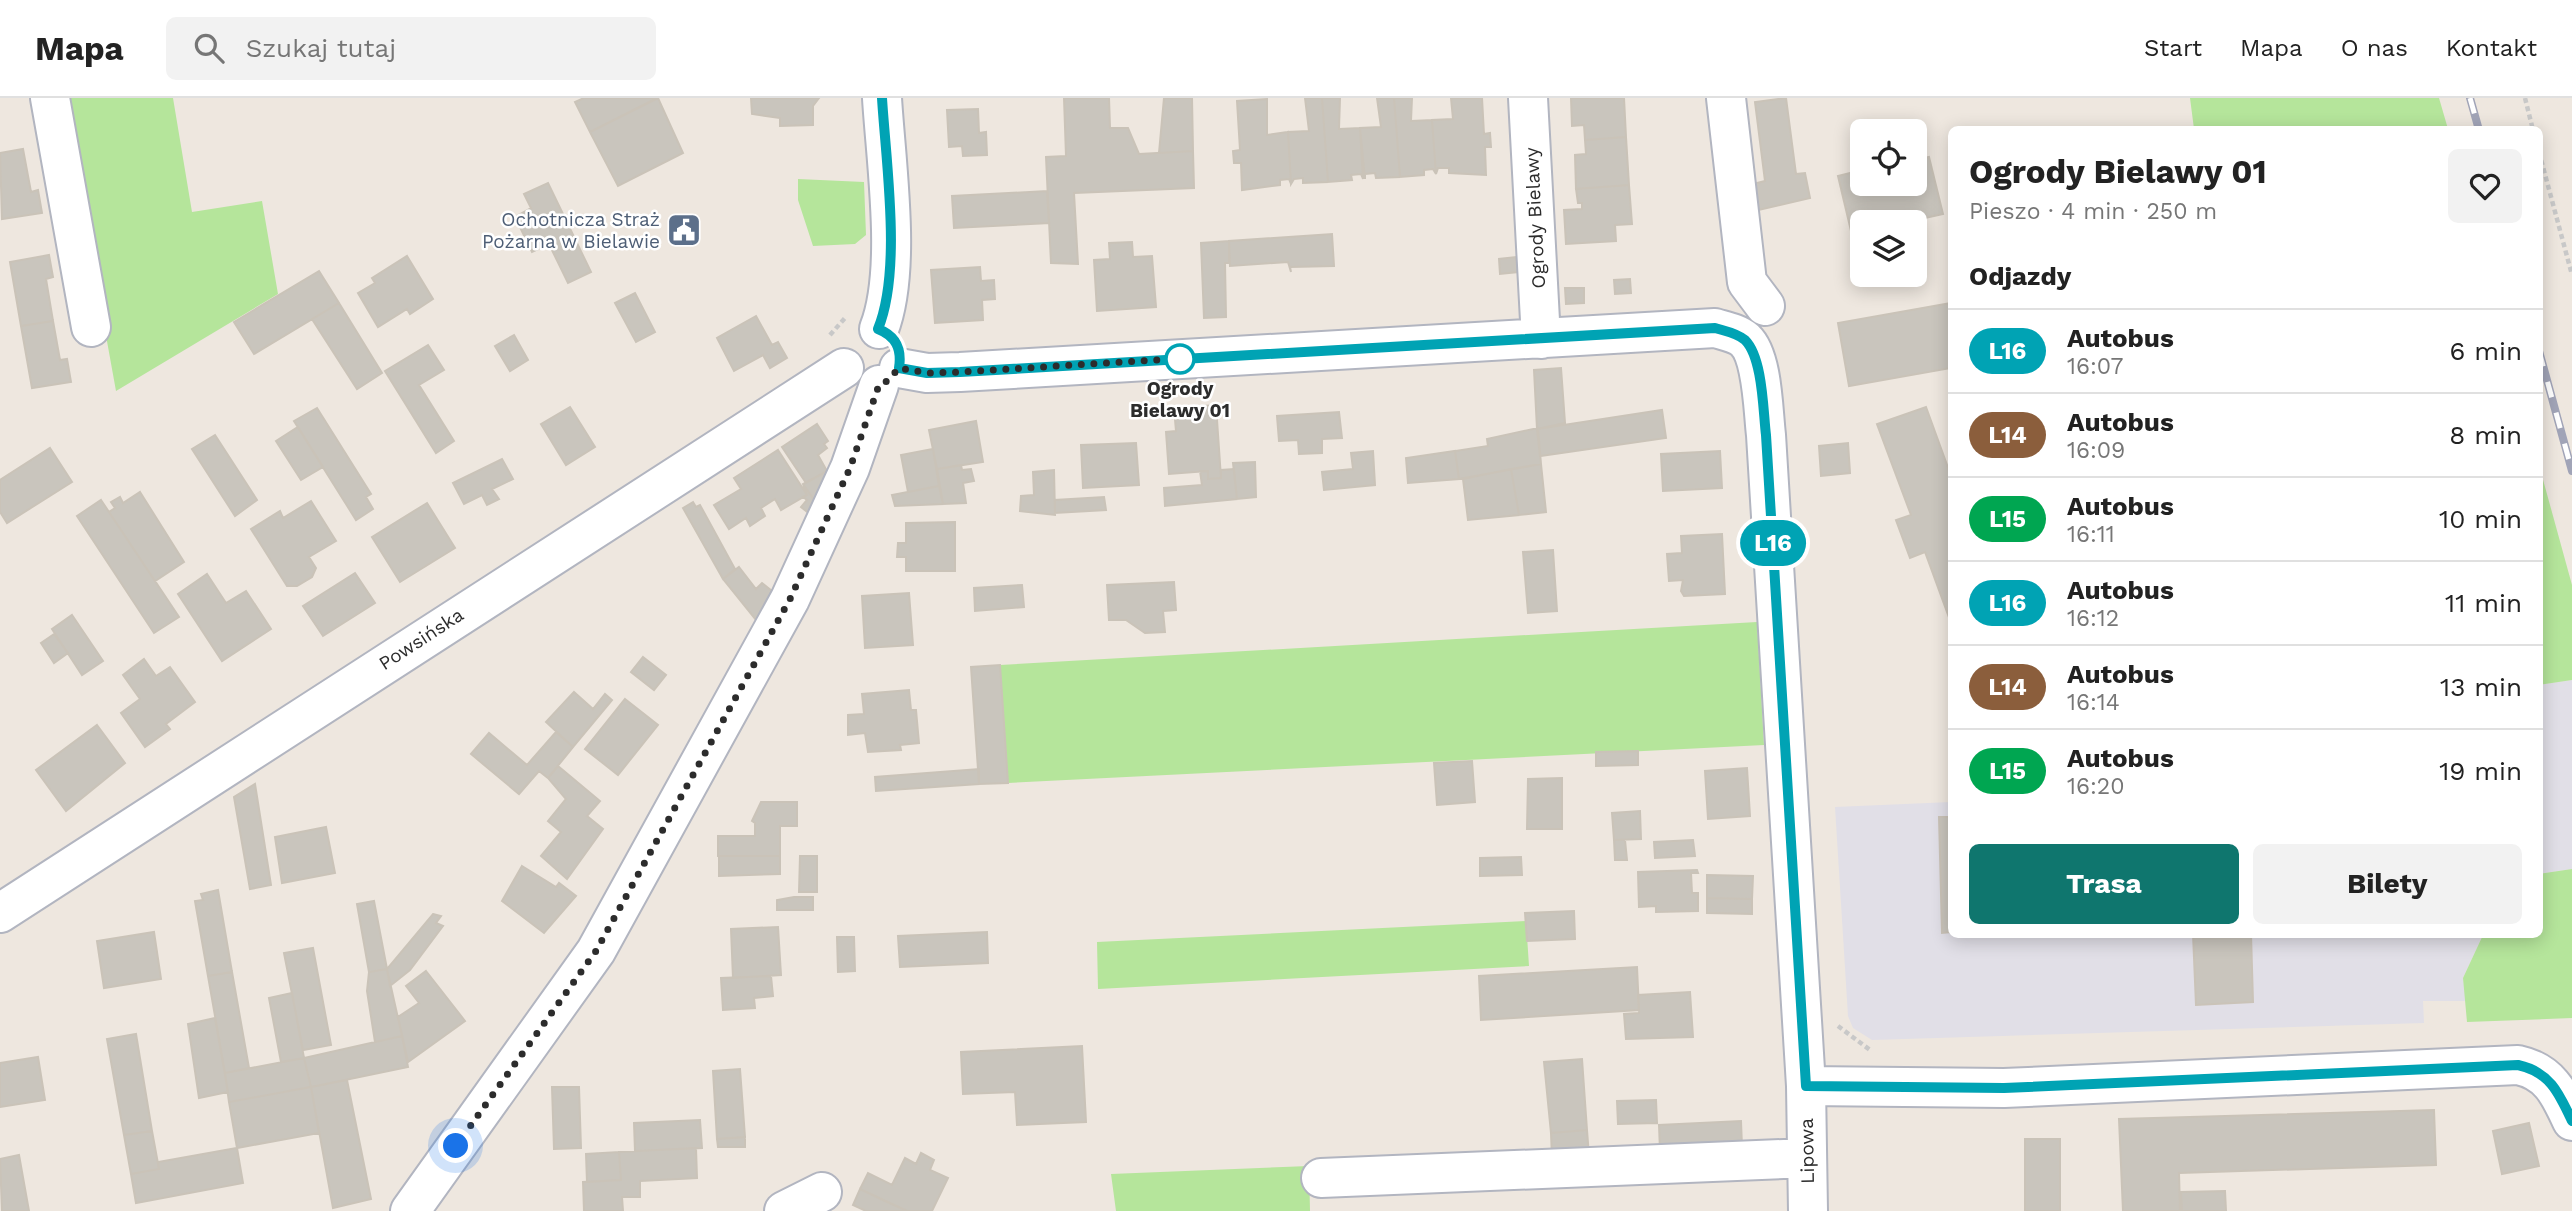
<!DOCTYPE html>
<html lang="pl">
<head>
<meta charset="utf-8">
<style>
  :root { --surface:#fff; --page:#f2f2f2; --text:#222; --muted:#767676; --line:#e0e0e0; --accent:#0f766e }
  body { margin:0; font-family:"Work Sans",sans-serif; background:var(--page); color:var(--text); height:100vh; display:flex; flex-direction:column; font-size:26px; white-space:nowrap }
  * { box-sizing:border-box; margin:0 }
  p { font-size:23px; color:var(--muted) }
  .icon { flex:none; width:38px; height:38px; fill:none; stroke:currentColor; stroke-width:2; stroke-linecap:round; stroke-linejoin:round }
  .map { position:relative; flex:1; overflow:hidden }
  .details { position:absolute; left:1948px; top:28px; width:595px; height:812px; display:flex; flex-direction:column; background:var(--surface); border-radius:10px; box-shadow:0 4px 18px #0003 }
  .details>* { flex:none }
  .badge { padding:0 14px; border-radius:23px; font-size:24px; line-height:46px }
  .buttons { position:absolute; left:1850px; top:21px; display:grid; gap:14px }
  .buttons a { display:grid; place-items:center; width:77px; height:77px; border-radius:10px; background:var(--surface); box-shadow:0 4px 18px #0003; font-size:35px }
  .you { position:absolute; width:35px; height:35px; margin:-18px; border:5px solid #fff; border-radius:50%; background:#1a73e8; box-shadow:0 0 0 10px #1a73e833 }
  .map>.badge { position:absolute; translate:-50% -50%; box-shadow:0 0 0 4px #fff }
  h2 { padding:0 21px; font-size:26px; line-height:63px }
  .round { display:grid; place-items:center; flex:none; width:74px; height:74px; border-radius:10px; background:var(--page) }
  .head { display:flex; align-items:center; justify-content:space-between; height:119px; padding:0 21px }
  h1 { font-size:33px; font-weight:700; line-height:52px }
  .action { display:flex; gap:14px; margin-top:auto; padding:14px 21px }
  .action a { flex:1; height:80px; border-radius:10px; background:var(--accent); color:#fff; font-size:28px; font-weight:700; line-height:80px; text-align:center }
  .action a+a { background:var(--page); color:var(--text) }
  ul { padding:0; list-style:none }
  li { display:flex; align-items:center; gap:21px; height:84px; padding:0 21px; border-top:2px solid var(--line) }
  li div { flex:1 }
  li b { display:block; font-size:26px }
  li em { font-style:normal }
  li .badge { min-width:77px; font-weight:700; text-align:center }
  header { display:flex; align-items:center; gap:42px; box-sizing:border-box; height:98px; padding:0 35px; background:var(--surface); border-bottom:2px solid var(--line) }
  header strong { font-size:33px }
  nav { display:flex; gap:38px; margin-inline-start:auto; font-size:24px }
  .search { width:490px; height:63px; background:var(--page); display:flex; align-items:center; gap:18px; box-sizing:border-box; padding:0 24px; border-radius:10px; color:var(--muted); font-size:26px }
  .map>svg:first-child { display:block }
  .industrial { fill:#e1dfe7 }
  .green { fill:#b5e59b }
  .building { fill:#c9c5bd; stroke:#cac3b8; stroke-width:2 }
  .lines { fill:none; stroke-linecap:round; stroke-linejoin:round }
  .minor-casing { stroke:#b2b5c0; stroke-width:42 }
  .path { stroke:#c8c8c8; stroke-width:4.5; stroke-dasharray:5 3.5; stroke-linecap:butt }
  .minor { stroke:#fff; stroke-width:38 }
  .rail-casing { stroke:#a1a4b7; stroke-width:8 }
  .rail { stroke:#fff; stroke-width:5; stroke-dasharray:16; stroke-linecap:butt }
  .line-casing { stroke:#fff; stroke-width:16 }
  .line { stroke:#00a3b4; stroke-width:10 }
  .walk { stroke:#2c2c2c; stroke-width:7; stroke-dasharray:0 12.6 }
  .stop-dot { fill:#fff; stroke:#00a3b4; stroke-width:3.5 }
  .labels { text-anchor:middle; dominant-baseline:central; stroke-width:5; stroke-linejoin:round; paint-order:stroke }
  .street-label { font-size:19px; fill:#2c2c2c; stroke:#fff }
  .service-label { font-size:19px; fill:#4e5e75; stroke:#fff; text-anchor:end }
  .stop-label { font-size:19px; font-weight:bold; fill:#2c2c2c; stroke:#fff }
</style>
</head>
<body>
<header>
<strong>Mapa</strong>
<div class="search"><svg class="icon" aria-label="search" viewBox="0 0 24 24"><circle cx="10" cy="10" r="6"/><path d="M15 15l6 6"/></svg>Szukaj tutaj</div>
<nav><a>Start</a><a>Mapa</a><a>O nas</a><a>Kontakt</a></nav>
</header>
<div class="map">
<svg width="2572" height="1113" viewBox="0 0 2572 1113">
  <rect width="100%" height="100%" fill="#eee7df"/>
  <!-- industrial -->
  <path class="industrial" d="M2572,582v189l-33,5v-189z
    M1951,704v132l532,1 -20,43 3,23h-43l1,22 -552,17 -19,-12 -5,-12 -13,-209z"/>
  <!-- green -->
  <path class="green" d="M63,0h110l19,114 70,-11 16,93 -162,97z
    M2190,0h249l9,31h-254z
    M798,81l66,3 2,53 -11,9 -42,2 -15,-46z
    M2539,367l33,120v95l-33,5z
    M1757,524l7,123 -756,38 -8,-118z
    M2572,771v149l-105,4 -4,-44 20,-43 56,-1v-60z
    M1526,823l3,45 -431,23 -1,-47z
    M1309,1068l1,45h-194l-5,-37z"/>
  <!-- building -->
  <path class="building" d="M584,0h73l-67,34 -15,-30z
    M658,0l25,55 -65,33 -28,-54z
    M751,0h68l-6,8v19l-33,1v-8l-28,-4z
    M1064,0h45l1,30h18l11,26 54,-3 1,37 -120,5 4,71 -27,-1 -5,-106 20,-1z
    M1164,0h28l1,53 -34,2z
    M1305,0h17l6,84 -25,1v-5l-9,1 -3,5 -3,-52 21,-1z
    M1322,0h18l-1,31 21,-1 3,51 -2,-5 -10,1 1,5 -24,2z
    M1377,0h17l6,79 -24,1 -1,-5 -10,1v5l-5,-51 21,-1z
    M1394,0h18l-1,23 21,-1 4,54 -3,-5 -9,1v5l-24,2z
    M1451,0h31l2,36 6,-1 1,14h-6l1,28 -37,-2v-5h-11l-2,6 -4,-54 21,-1z
    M1571,0h53l2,39 -41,3 -1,-15 -12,1z
    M1786,0l10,76 9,-1 5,25 -56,13 -5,-26 16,-4 -10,-79z
    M1267,1v36l21,-3 3,52 -2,-5 -9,1v5l-38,5 -1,-27h-7l-1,-12 7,-1 -3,-49z
    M978,11l1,24 7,-1 1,23 -24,1 -1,-10 -13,1 -2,-37z
    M1626,39l3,48 -53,4 -1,-34 11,-1 -1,-14z
    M23,51l8,43 7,-2 4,23 -40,6 -2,-66z
    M1929,59l14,57 -36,8h-45v11l-10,2 -14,-59 24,-6v14h52v-24z
    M548,85l43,89 -23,11 -19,-39 -17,8 -17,-35 16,-9 -7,-14z
    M1629,87l3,39 -17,1 1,16 -50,3 -2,-34 18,-1v-6h-4l-2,-14z
    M1047,93l2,32 -95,5 -2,-32z
    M1332,136l2,32 -44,1 1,5 -3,-10 -58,4 -1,-25z
    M1229,143v22h-4l1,54 -22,1 -3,-75z
    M1132,144l1,15 19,-1 4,51 -59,4 -3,-51 16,-1 -1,-16z
    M49,157l4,22 -7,2 7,42 -32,5 -11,-64z
    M407,158l26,43 -23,15 -3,-5 -29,18 -20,-34 17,-10 -3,-5z
    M1516,159l2,15 -18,2 -1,-15z
    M980,169l1,14 13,-1 1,19 -13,1 1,20 -48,3 -4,-53z
    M319,173l20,32 -85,51 -20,-32z
    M1630,181l1,14 -16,1 -1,-14z
    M1565,190h19v15l-18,1z
    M635,195l20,39 -19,10 -21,-39z
    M339,205l43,70 -25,16 -45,-70z
    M1951,205v65l-102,18 -11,-63z
    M756,218l16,29 6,-3 9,16 -17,10 -7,-13 -29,16 -17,-33z
    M53,223l7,39 7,-1 4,23 -39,6 -11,-62z
    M514,237l14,25 -18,11 -15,-25z
    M428,247l16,25 -25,15 35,56 -18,12 -51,-82z
    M1561,270l4,55 -28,6 -3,-59z
    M1216,307l5,73 -13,1v-8l-39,3 -3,-42 10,-1 -2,-23z
    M570,309l25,40 -29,18 -25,-41z
    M1926,309l25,69v147l-26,-71 -15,6 -14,-38 15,-5 -34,-91z
    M317,310l54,86 -5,3 7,12 -17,11 -62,-99z
    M1662,312l4,28 -126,18 -3,-27z
    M1339,314l3,26 -20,1v14l-23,1 -1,-14 -19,1 -2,-25z
    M976,323l7,41 -46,7 -8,-39z
    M817,326l11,17 -4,3 3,4 -9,7 9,16 -21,12 -24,-36z
    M298,329l25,40 -22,13 -25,-39z
    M1538,330l3,36 -82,15 -4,-28 33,-5 -1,-7z
    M215,337l42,65 -22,16 -43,-67z
    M1136,345l3,42 -56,3 -2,-43z
    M1848,345l2,30 -29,3 -2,-30z
    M50,350l22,34 -65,41 -7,-11v-32z
    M933,351l6,37 -31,6 -7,-37z
    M778,352l29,45 -26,15 -6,-11 -14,9 4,8 -15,10 -4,-8 -17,11 -15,-24 27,-16 -7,-11z
    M1373,353l2,34 -51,5 -2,-18 31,-3 -2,-16z
    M1455,353l4,28 -51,4 -2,-25z
    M1720,353l2,37 -59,3 -2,-37z
    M502,361l11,20 -21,10 7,10 -12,6 -5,-10 -18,9 -11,-21z
    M1255,364l1,35 -19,2 -4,-36z
    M1541,366l5,48 -27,3 -8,-46z
    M961,367l1,5 9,-1 3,12 -11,2 3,20 -23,1 -6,-35z
    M1234,371l3,30 -72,7 -1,-18 38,-3 -2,-14h8v8l13,-1v-8z
    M1511,371l8,46 -51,5 -5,-41z
    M1054,372l1,45 -35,-4 1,-15 13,-1 -1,-23z
    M825,374l6,8 -14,24 -14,-20z
    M803,386l14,20 -6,11 -10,-8 6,-7 -4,-3 4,-2z
    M939,388l4,18 -48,2 -3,-11z
    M140,394l44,70 -29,19 -46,-69 6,-4 -4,-6 9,-5 3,6z
    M1104,399l2,13 -51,3v-13z
    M101,402l78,117 -25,16 -77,-117z
    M311,403l25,40 -27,16 7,11 -4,9 -15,9h-10l-36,-57 29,-18 3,7z
    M693,404l3,5 4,-2 35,64 -12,10 -40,-71z
    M427,405l28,45 -55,34 -28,-45z
    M955,424v49h-49v-14h-9l1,-14h8v-20z
    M1722,436l3,60 -41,2 -3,-5 2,-11 -14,1 -2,-27 15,-1 -1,-17z
    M1553,452l4,61 -29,2 -5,-61z
    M739,469l17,22 6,-6 10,8 -16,29 -33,-41z
    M355,475l20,30 -52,33 -20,-30z
    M207,476l19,29 20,-12 25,38 -49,32 -44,-67z
    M1174,484l2,28 -13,1 2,21 -20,1 -19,-13h-17l-2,-35z
    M1022,487l2,22 -49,4 -1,-23z
    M909,495l4,52 -48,3 -3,-52z
    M72,517l31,46 -21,14 -30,-46z
    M54,536l14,19 -14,10 -13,-20z
    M643,559l23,18 -12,15 -23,-18z
    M144,561l12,17 14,-9 25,35 -29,22 4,5 -25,18 -24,-34 19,-14 -17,-24z
    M1000,567l8,118 -29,1 -8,-117z
    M909,592l2,20h5l3,33 -19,2 1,5 -33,2 -3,-19 -17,2v-20l16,-1 -2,-20z
    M574,594l19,17 12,-15 7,6 -39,47 -27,-25z
    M625,601l33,26 -40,50 -33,-26z
    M97,627l28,38 -59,48 -30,-41z
    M556,634l17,15 -25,31 -9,-7 -20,23 -48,-40 18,-21 38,32z
    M1638,653v14l-42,1v-14z
    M1472,663l3,41 -38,3 -3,-42z
    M558,668l42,35 -13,15 16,13 -36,50 -26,-23 20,-24 -13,-11 18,-22 -18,-21z
    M1747,670l3,48 -42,3 -3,-48z
    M979,671v15l-103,7 -1,-14z
    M1562,680v51h-35l1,-50z
    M255,686l16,101 -21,4 -16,-92z
    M761,704h36v24h-17v30h-62v-20h37v-13l-3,-2z
    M1640,713l1,28 -27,1 -2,-27z
    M1939,719h12v115l-9,1z
    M326,729l9,46 -53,10 -7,-46z
    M1614,742h11l2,20h-12z
    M1693,742l2,16 -40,2 -1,-16z
    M719,758h61v18l-61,2z
    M800,758h17v36h-18z
    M1521,759l1,18 -42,1v-18z
    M522,768l34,21 3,-4 17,13 -32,37 -42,-32z
    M1697,772l1,3h-7l1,20h6v18l-42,1v-6l-17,1 -1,-35z
    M1707,777l46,1 -1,23 -45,-1z
    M218,792l14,82 -24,4 -13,-75 8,-1 -2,-6z
    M794,799h19v13h-36v-10z
    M1707,800l45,1v15l-45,-1z
    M374,803l13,68 -18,3 -12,-68z
    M1574,813l1,28 -48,2 -2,-28z
    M433,816l8,2 -5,7 7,3 -33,44 -20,16 -3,-17z
    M778,829l3,48 -48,3 -2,-49z
    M154,834l7,47 -57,9 -7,-47z
    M987,834l1,31 -88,4 -2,-31z
    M2193,836h58l2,68 -57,3z
    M837,839h17l1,34 -17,1z
    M313,850l18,97 -28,5 -19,-97z
    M1637,869l2,43 -158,10 -2,-44z
    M387,871l15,67 -27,6 -8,-51 2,-19z
    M426,873l39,50 -57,41 -10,-45 21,-14 -13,-17z
    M232,874l17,96 -24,5 -17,-97z
    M771,878l2,20 -19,2 1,10 -32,2 -2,-32z
    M1690,894l3,45 -67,2 -2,-25 15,-1 -1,-18z
    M292,895l12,65 -23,4 -12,-64z
    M215,920l13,74 -29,6 -11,-74z
    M136,936l16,97 -28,4 -17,-96z
    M402,938l6,31 -97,20 -7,-29z
    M1082,948l4,76 -69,3 -2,-33 -52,2 -2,-42z
    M38,959l7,43 -45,7v-44z
    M304,960l7,29 -82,15 -4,-29z
    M1582,961l5,71 -36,3 -7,-71z
    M740,971l5,68 -28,2 -4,-68z
    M347,982l24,119 -38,9 -22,-121z
    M311,989l8,46 -82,15 -8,-46z
    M552,989h27l2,61 -27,1z
    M1656,1002l1,23 -39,1 -1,-23z
    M2434,1012l2,55 -257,8 1,38h-57l-4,-92z
    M700,1022l2,28 -67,3 -1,-28z
    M1741,1023l1,26 -82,4 -1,-26z
    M2529,1025l10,43 -37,8 -9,-43z
    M1587,1032l2,26 -37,2 -1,-25z
    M152,1033l7,38 -28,5 -7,-39z
    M745,1039v10h-27l-1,-8z
    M2025,1041h35v72h-35z
    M237,1050l6,35 -107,20 -5,-29 28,-5 -1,-7z
    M696,1050l1,30 -57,3v16h-18l1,14h-39l-1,-29 38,-2 -2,-28z
    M619,1054l2,28 -34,2 -1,-28z
    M921,1055l13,7 -4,10 18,8 -16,33h-25l-47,-22 8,-16 24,12 13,-27 11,6z
    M19,1057l10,56h-27l-2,-52z
    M860,1091l25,12 22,10h-41l-13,-6z
    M2225,1093l1,20h-44l-1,-19z"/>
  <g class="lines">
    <!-- minor casing -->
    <g class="minor-casing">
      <path id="minor" d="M50,0l41,229
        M1528,0l13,241
        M1726,0l21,184 18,24
        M879,231c23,-59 7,-165 3,-231
        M899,270l28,5 33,-1 755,-44c10,3 22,5 30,12 18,17 18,71 21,95l40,651 2,125
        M0,815l844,-545
        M1806,988l198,2 514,-23c32,7 41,28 54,56
        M1321,1080l486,-20
        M410,1113l186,-260 194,-352 60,-131 29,-83
        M784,1113l38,-19"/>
    </g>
    <!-- path -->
    <path class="path" d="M2525,0l8,32
      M2539,54l33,123
      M830,237l15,-17
      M1838,928l32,24"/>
    <!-- minor -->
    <use href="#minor" class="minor"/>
    <!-- rail casing -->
    <g class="rail-casing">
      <path id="rail" d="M2470,0l9,32
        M2539,253l33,120"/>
    </g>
    <!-- rail -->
    <use href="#rail" class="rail"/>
  </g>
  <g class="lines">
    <!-- line casing -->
    <g class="line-casing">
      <path id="line" d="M882,0c4,66 20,172 -4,231 18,7 24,20 21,39l28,5 33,-1 755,-44c10,3 22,5 30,12 18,18 18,71 21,95l40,651 198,2 514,-23c32,7 41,28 54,56"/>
    </g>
    <!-- line -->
    <use href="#line" class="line"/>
    <!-- walk -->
    <path class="walk" d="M456,1048l140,-195 194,-352 60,-131 29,-83 8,-4 12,-13 28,5 33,-1 229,-14 -9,1"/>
  </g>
  <!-- icons -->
  <defs>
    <g id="civic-square" transform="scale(1.75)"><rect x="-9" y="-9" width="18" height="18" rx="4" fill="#5c6f8a" stroke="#fff"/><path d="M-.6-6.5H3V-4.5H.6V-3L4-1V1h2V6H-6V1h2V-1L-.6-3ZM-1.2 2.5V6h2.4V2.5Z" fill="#fff"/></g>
  </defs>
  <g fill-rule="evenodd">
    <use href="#civic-square" x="684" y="132"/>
  </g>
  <!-- markers -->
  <circle class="stop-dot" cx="1180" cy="261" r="14"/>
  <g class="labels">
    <!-- street labels -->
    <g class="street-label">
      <text transform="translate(1535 120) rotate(-93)">Ogrody Bielawy</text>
      <text transform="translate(421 541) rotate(-33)">Powsińska</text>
      <text transform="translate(1807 1053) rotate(-91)">Lipowa</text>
    </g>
    <!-- service labels -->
    <g class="service-label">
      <text x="660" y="121">Ochotnicza Straż<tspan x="660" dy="22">Pożarna w Bielawie</tspan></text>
    </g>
    <!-- stop labels -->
    <g class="stop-label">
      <text x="1180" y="290">Ogrody<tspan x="1180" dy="22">Bielawy 01</tspan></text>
    </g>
  </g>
</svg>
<div class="buttons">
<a><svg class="icon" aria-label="locate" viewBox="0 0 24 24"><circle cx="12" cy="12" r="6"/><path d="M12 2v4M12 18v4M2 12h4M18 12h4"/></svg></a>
<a><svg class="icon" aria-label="layers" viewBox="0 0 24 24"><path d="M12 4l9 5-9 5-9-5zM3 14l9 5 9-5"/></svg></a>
</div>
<div class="you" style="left:456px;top:1048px"></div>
<b class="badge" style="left:1773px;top:445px;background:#00a3b4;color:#fff">L16</b>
<section class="details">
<div class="head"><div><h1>Ogrody Bielawy 01</h1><p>Pieszo · 4 min · 250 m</p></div><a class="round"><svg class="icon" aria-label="heart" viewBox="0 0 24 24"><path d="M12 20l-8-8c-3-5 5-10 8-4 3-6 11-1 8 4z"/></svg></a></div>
<h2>Odjazdy</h2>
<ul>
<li><span class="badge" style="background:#00a3b4;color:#fff">L16</span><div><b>Autobus</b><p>16:07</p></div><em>6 min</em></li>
<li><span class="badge" style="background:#8b5e3c;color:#fff">L14</span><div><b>Autobus</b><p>16:09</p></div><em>8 min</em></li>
<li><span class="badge" style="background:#00a651;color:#fff">L15</span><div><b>Autobus</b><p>16:11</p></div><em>10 min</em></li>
<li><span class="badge" style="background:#00a3b4;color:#fff">L16</span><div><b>Autobus</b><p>16:12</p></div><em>11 min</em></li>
<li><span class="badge" style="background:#8b5e3c;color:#fff">L14</span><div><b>Autobus</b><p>16:14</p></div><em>13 min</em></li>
<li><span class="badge" style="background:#00a651;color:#fff">L15</span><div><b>Autobus</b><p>16:20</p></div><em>19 min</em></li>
</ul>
<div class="action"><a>Trasa</a><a>Bilety</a></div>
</section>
</div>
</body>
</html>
